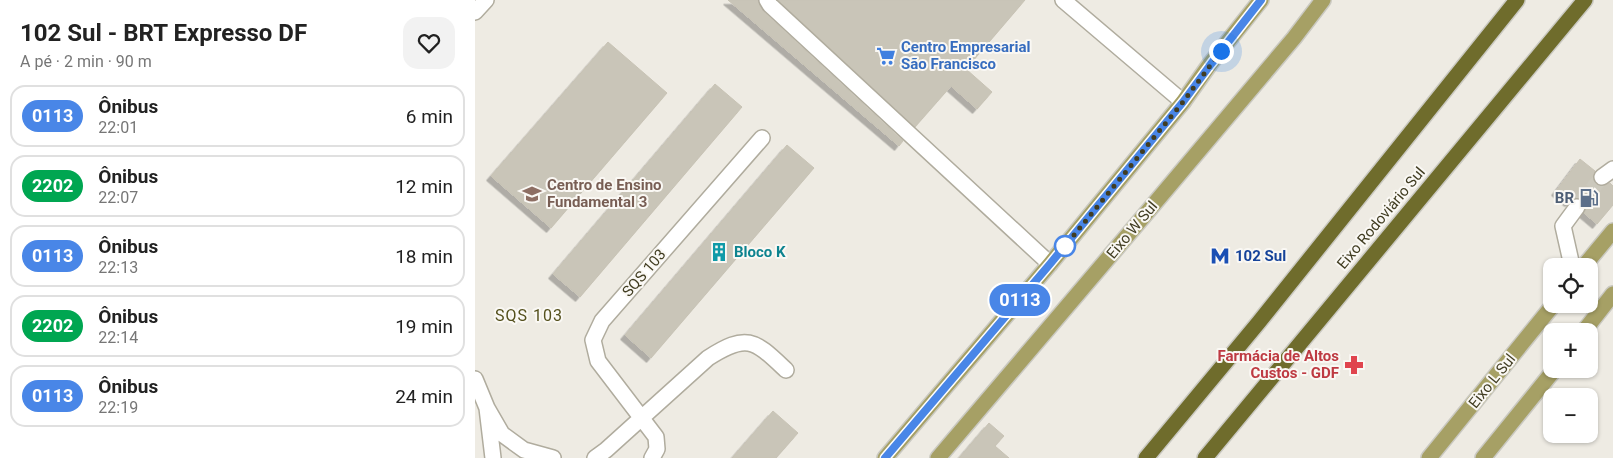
<!DOCTYPE html>
<html lang="pt">
<head>
<meta charset="utf-8">
<style>
  :root { --surface:#fff; --page:#f2f2f2; --text:#222; --muted:#767676; --line:#e0e0e0 }
  body { margin:0; font-family:Roboto,sans-serif; background:var(--page); color:var(--text); height:100vh; display:flex; flex-direction:column; font-size:19px; white-space:nowrap }
  * { box-sizing:border-box; margin:0 }
  p { font-size:16px; color:var(--muted) }
  .icon { flex:none; width:28px; height:28px; fill:none; stroke:currentColor; stroke-width:2; stroke-linecap:round; stroke-linejoin:round }
  .map { position:relative; flex:1; overflow:hidden }
  .sheet { display:flex; flex-direction:column; background:var(--surface); width:475px }
  .sheet>* { flex:none }
  .badge { padding:0 10px; border-radius:16px; font-size:18px; line-height:32px }
  .buttons { position:absolute; left:1068px; top:258px; display:grid; gap:10px }
  .buttons a { display:grid; place-items:center; width:55px; height:55px; border-radius:10px; background:var(--surface); box-shadow:0 1px 4px #0004; font-size:25px }
  .you { position:absolute; width:25px; height:25px; margin:-12px; border:4px solid #fff; border-radius:50%; background:#1a73e8; box-shadow:0 0 0 8px #1a73e833 }
  .map>.badge { position:absolute; translate:-50% -50%; box-shadow:0 0 0 2px #fff }
  .round { display:grid; place-items:center; flex:none; width:52px; height:52px; border-radius:15px; background:var(--page) }
  .overview { display:flex; align-items:center; justify-content:space-between; height:85px; padding:0 20px }
  h1 { font-size:24px; font-weight:700; line-height:38px }
  ul { padding:0; list-style:none }
  li { display:flex; align-items:center; gap:15px; height:62px; margin:0 10px 8px; padding:0 10px; border:2px solid var(--line); border-radius:15px }
  li div { flex:1 }
  li b { display:block; font-size:19px }
  li em { font-style:normal }
  li .badge { min-width:55px; font-weight:700; text-align:center }
  main { display:flex; flex:1; min-height:0 }
  .map>svg:first-child { display:block }
  .building { fill:#c9c5b8; stroke:#c8c3b5; filter:url(#shadow) }
  .lines { fill:none; stroke-linecap:round; stroke-linejoin:round }
  .minor-tunnel { stroke:#cbc8bc; stroke-width:15; stroke-dasharray:15 8; stroke-linecap:butt }
  .minor-casing { stroke:#b0ac9e; stroke-width:18 }
  .major-casing { stroke:#cac9c1; stroke-width:18 }
  .highway-casing { stroke:#cac9c1; stroke-width:18 }
  .minor { stroke:#fff; stroke-width:15 }
  .major { stroke:#a6a065; stroke-width:15 }
  .highway { stroke:#6f6c2c; stroke-width:15 }
  .line-casing { stroke:#fff; stroke-width:11 }
  .line { stroke:#4986e7; stroke-width:8 }
  .walk { stroke:#413d22; stroke-width:5; stroke-dasharray:0 9 }
  .stop-dot { fill:#fff; stroke:#4986e7; stroke-width:2.5 }
  .labels { text-anchor:middle; dominant-baseline:central; stroke-width:4; stroke-linejoin:round; paint-order:stroke }
  .shop-label { font-size:15px; font-weight:bold; fill:#366cbe; stroke:#faf8f4; text-anchor:start }
  .education-label { font-size:15px; font-weight:bold; fill:#785e54; stroke:#faf8f4; text-anchor:start }
  .service-label { font-size:15px; font-weight:bold; fill:#4e5e75; stroke:#faf8f4; text-anchor:end }
  .street-label { font-size:15px; fill:#413d22; stroke:#faf8f4 }
  .culture-label { font-size:15px; font-weight:bold; fill:#0d838f; stroke:#faf8f4; text-anchor:start }
  .transit-label { font-size:15px; font-weight:bold; fill:#164399; stroke:#faf8f4; text-anchor:start }
  .health-label { font-size:15px; font-weight:bold; fill:#be3a42; stroke:#faf8f4; text-anchor:end }
  .neighbourhood-label { font-size:16px; letter-spacing:1px; fill:#54501c; stroke:#faf8f4 }
</style>
</head>
<body>
<main>
<section class="sheet">
<div class="overview"><div><h1>102 Sul - BRT Expresso DF</h1><p>A pé · 2 min · 90 m</p></div><a class="round"><svg class="icon" aria-label="heart" viewBox="0 0 24 24"><path d="M12 20l-8-8c-3-5 5-10 8-4 3-6 11-1 8 4z"/></svg></a></div>
<ul>
<li><span class="badge" style="background:#4986e7;color:#fff">0113</span><div><b>Ônibus</b><p>22:01</p></div><em>6 min</em></li>
<li><span class="badge" style="background:#00a651;color:#fff">2202</span><div><b>Ônibus</b><p>22:07</p></div><em>12 min</em></li>
<li><span class="badge" style="background:#4986e7;color:#fff">0113</span><div><b>Ônibus</b><p>22:13</p></div><em>18 min</em></li>
<li><span class="badge" style="background:#00a651;color:#fff">2202</span><div><b>Ônibus</b><p>22:14</p></div><em>19 min</em></li>
<li><span class="badge" style="background:#4986e7;color:#fff">0113</span><div><b>Ônibus</b><p>22:19</p></div><em>24 min</em></li>
</ul>
</section>
<div class="map">
<svg width="1138" height="458" viewBox="0 0 1138 458">
  <defs>
    <filter id="shadow"><feDropShadow dx="-4.5" dy="4.5" stdDeviation="0" flood-color="#0004"/></filter>
  </defs>
  <rect width="100%" height="100%" fill="#eeebe3"/>
  <!-- building -->
  <path class="building" d="M253,0h30l6,12 139,129 -4,5z
    M303,0h247l-59,69 26,23 -15,17 -26,-23 -36,41z
    M133,42l59,51 -116,135 -60,-52z
    M240,84l27,23 -162,190 -27,-23z
    M312,145l27,23 -163,190 -26,-23z
    M1105,159l15,12 -2,7 2,5 4,3h4l7,-3 3,3v19l-16,19 -13,-11 2,-5 -3,-8 -5,-2 -9,4 -13,-11z
    M298,411l25,22 -22,25h-44z
    M514,423l15,13 -9,10 14,12h-50z"/>
  <g class="lines">
    <!-- minor-tunnel -->
    <path class="minor-tunnel" d="M1102,207l25,-30"/>
    <!-- minor casing -->
    <g class="minor-casing">
      <path id="minor" d="M292,0l3,5 280,259
        M588,0l120,102
        M0,12l11,-12
        M1127,177l11,-8
        M1097,266l-9,-40 14,-19
        M0,379l12,29 6,50
        M12,408l15,26 22,16 29,8
        M120,458l11,-8 102,-92c40,-26 47,-17 78,12
        M177,458l5,-9 -1,-12 -58,-76 -5,-21 9,-19 160,-183"/>
    </g>
    <!-- major casing -->
    <g class="major-casing">
      <path id="major" d="M1109,266l29,-35
        M1109,331l29,-37
        M410,458l165,-194 133,-162 27,-38 51,-64
        M463,458l200,-235 156,-185 29,-38
        M954,458l125,-154
        M1008,458l72,-89"/>
    </g>
    <!-- highway casing -->
    <g class="highway-casing">
      <path id="highway" d="M671,458l113,-136 258,-322
        M730,458l380,-458"/>
    </g>
    <!-- minor -->
    <use href="#minor" class="minor"/>
    <!-- major -->
    <use href="#major" class="major"/>
    <!-- highway -->
    <use href="#highway" class="highway"/>
  </g>
  <g class="lines">
    <!-- line casing -->
    <g class="line-casing">
      <path id="line" d="M410,458l165,-194 133,-162 28,-38 50,-64"/>
    </g>
    <!-- line -->
    <use href="#line" class="line"/>
    <!-- walk -->
    <path class="walk" d="M590,246l-4,5 122,-149 38,-51"/>
  </g>
  <!-- icons -->
  <defs>
    <g id="supermarket-bare" transform="scale(1.5)"><path d="M-6-5.5h2.5l.6 2H6L4.5 2H-2.5L-4.4-4H-6ZM-1.5 3.2a1.3 1.3 0 1 0 .1 0ZM3 3.2a1.3 1.3 0 1 0 .1 0Z" fill="#3f7fe0" stroke="#faf8f4" stroke-width="2.5" paint-order="stroke"/></g>
    <g id="school-bare" transform="scale(1.5)"><path d="M0-5L7-2L0 1L-7-2ZM-4 1L0 2.5L4 1V4Q0 6-4 4Z" fill="#8d6e63" stroke="#faf8f4" stroke-width="2.5" paint-order="stroke"/></g>
    <g id="fuel-bare" transform="scale(1.5)"><path d="M-5.5-6h7V0h2V4h1.3V-2.5L3-4.5l.8-.8L6-3V5H2.5V1h-1V6h-7ZM-4.2-4.7v3.2H.2V-4.7Z" fill="#5c6f8a" stroke="#faf8f4" stroke-width="2.5" paint-order="stroke"/></g>
    <g id="building-bare" transform="scale(1.5)"><path d="M-4-6H4V6H1V3H-1V6H-4ZM-2.5-4.3h1.7v1.8h-1.7ZM.8-4.3h1.7v1.8H.8ZM-2.5-1h1.7V.8h-1.7ZM.8-1h1.7V.8H.8Z" fill="#0f9aa8" stroke="#faf8f4" stroke-width="2.5" paint-order="stroke"/></g>
    <g id="metro-bare" transform="scale(1.5)"><path d="M-5.5 5V-5H-3L0 0L3-5H5.5V5H3V-.5L0 4L-3-.5V5Z" fill="#1a4fb4" stroke="#faf8f4" stroke-width="2.5" paint-order="stroke"/></g>
    <g id="pharmacy-bare" transform="scale(1.5)"><path d="M-2-6h4v4h4v4h-4v4h-4v-4h-4v-4h4Z" fill="#e0444e" stroke="#faf8f4" stroke-width="2.5" paint-order="stroke"/></g>
  </defs>
  <g fill-rule="evenodd">
    <use href="#supermarket-bare" x="411" y="56"/>
    <use href="#school-bare" x="57" y="194"/>
    <use href="#fuel-bare" x="1114" y="198"/>
    <use href="#building-bare" x="244" y="252"/>
    <use href="#metro-bare" x="745" y="256"/>
    <use href="#pharmacy-bare" x="879" y="365"/>
  </g>
  <!-- markers -->
  <circle class="stop-dot" cx="590" cy="246" r="10"/>
  <g class="labels">
    <!-- shop labels -->
    <g class="shop-label">
      <text x="426" y="47">Centro Empresarial<tspan x="426" dy="17">São Francisco</tspan></text>
    </g>
    <!-- education labels -->
    <g class="education-label">
      <text x="72" y="185">Centro de Ensino<tspan x="72" dy="17">Fundamental 3</tspan></text>
    </g>
    <!-- service labels -->
    <g class="service-label">
      <text x="1099" y="198">BR</text>
    </g>
    <!-- street labels -->
    <g class="street-label">
      <text transform="translate(906 218) rotate(-50)">Eixo Rodoviário Sul</text>
      <text transform="translate(657 230) rotate(-50)">Eixo W Sul</text>
      <text transform="translate(169 273) rotate(-49)">SQS 103</text>
      <text transform="translate(1017 381) rotate(-51)">Eixo L Sul</text>
    </g>
    <!-- culture labels -->
    <g class="culture-label">
      <text x="259" y="252">Bloco K</text>
    </g>
    <!-- transit labels -->
    <g class="transit-label">
      <text x="760" y="256">102 Sul</text>
    </g>
    <!-- health labels -->
    <g class="health-label">
      <text x="864" y="356">Farmácia de Altos<tspan x="864" dy="17">Custos - GDF</tspan></text>
    </g>
    <!-- neighbourhood labels -->
    <g class="neighbourhood-label">
      <text x="54" y="315">SQS 103</text>
    </g>
  </g>
</svg>
<div class="buttons">
<a><svg class="icon" aria-label="locate" viewBox="0 0 24 24"><circle cx="12" cy="12" r="6"/><path d="M12 2v4M12 18v4M2 12h4M18 12h4"/></svg></a>
<a>+</a>
<a>−</a>
</div>
<div class="you" style="left:746px;top:51px"></div>
<b class="badge" style="left:545px;top:300px;background:#4986e7;color:#fff">0113</b>
</div>
</main>
</body>
</html>
